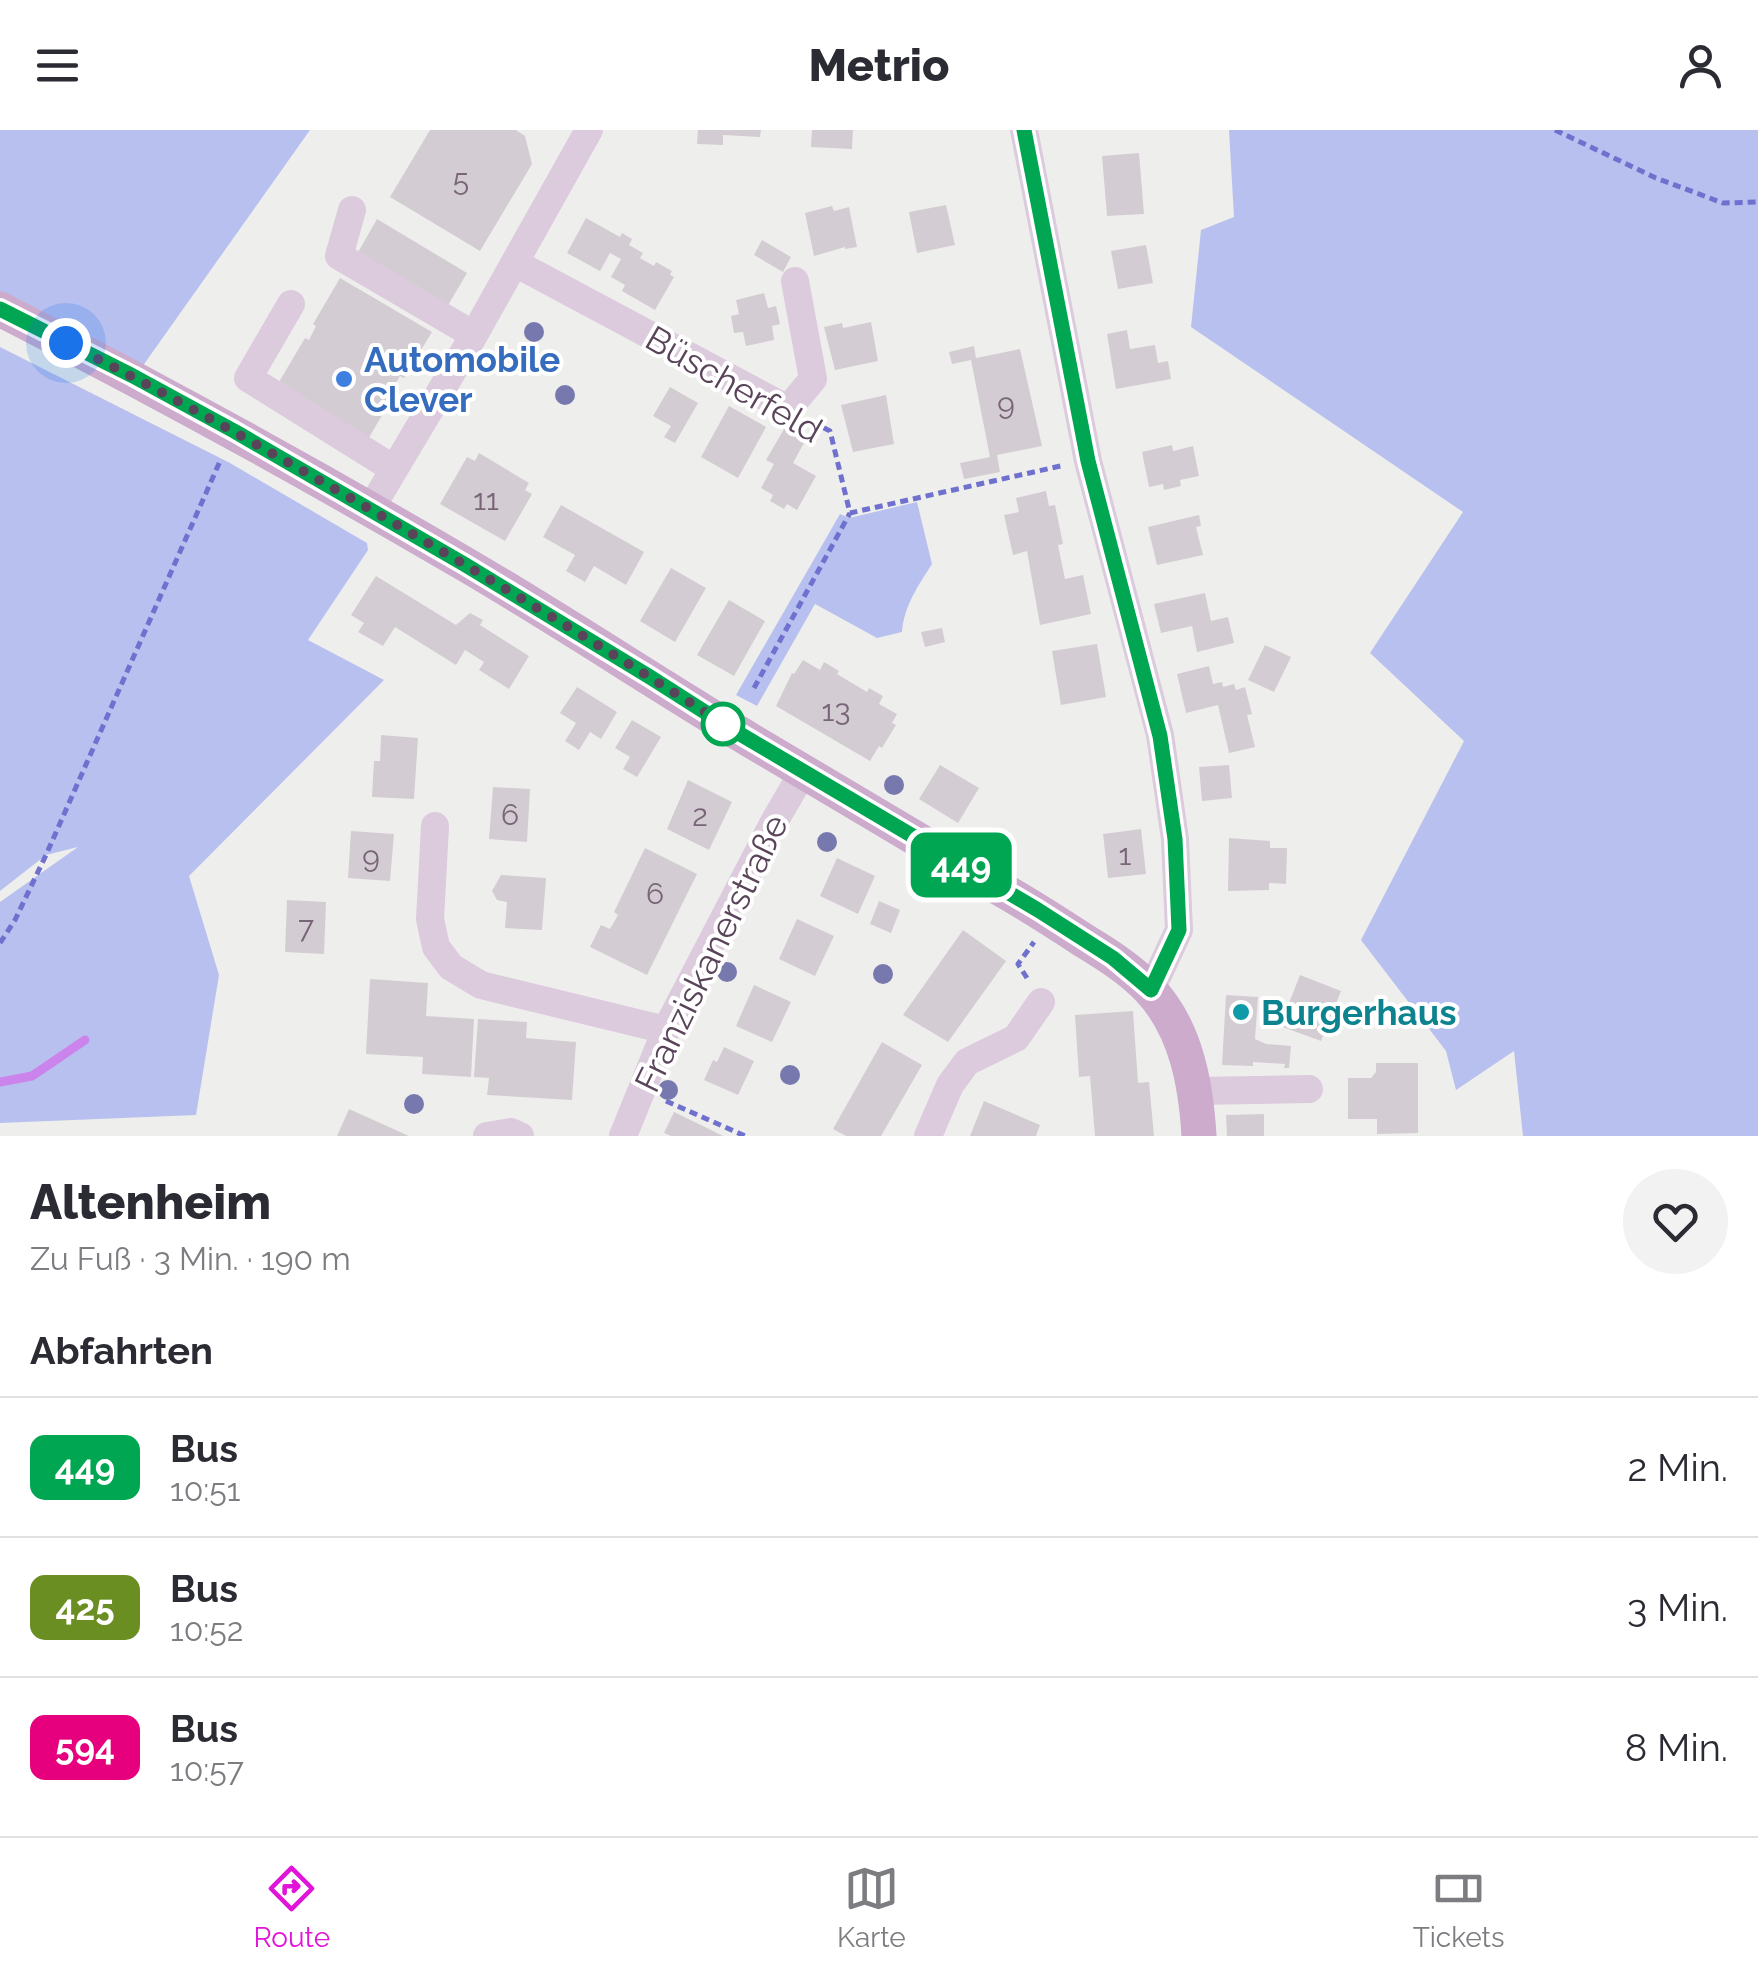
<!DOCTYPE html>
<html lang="de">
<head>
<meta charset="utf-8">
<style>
  :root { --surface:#fff; --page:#f2f2f3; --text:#2b2b33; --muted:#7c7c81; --line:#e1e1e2; --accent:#e114d9 }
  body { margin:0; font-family:Raleway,sans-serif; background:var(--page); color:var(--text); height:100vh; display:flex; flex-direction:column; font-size:38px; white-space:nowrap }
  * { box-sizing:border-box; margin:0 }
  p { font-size:32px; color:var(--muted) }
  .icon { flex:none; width:55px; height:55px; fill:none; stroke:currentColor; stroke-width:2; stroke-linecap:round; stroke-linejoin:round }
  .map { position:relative; height:1006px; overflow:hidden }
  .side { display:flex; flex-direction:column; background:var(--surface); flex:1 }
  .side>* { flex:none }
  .badge { padding:0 20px; border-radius:15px; font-size:35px; line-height:65px }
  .you { position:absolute; width:50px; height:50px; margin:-25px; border:8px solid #fff; border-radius:50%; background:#1a73e8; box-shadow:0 0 0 15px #1a73e833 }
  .map>.badge { position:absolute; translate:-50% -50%; box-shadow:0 0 0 5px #fff }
  h2 { padding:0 30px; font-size:38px; line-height:90px }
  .round { display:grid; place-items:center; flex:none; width:105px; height:105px; border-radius:52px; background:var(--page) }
  .overview { display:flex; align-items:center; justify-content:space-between; height:170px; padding:0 30px }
  h1 { font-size:48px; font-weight:800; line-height:75px }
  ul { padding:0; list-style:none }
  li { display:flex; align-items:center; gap:30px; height:140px; padding:0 30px; border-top:2px solid var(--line) }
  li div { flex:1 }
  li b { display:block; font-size:38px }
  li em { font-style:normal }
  li .badge { min-width:110px; font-weight:700; text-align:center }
  header { display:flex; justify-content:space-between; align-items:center; height:130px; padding:0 30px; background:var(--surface); font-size:45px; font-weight:800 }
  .tab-bar { display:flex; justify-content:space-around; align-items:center; height:140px; border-top:2px solid var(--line); background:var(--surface); font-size:28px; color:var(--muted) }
  .tab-bar a { display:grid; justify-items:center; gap:5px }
  .tab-bar .selected { color:var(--accent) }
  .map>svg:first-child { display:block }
  .green { fill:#b8c0ef }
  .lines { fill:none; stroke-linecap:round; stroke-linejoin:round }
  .stream { stroke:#cc84ed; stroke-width:9 }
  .building { fill:#d4ccd3 }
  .path { stroke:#7071ce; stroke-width:5; stroke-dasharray:8 5; stroke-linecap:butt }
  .minor { stroke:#dccadd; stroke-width:28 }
  .major { stroke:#ccabcd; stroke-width:35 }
  .tree { fill:#7678ae }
  .line-casing { stroke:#fff; stroke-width:22 }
  .line { stroke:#00a651; stroke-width:15 }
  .walk { stroke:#59445a; stroke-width:10; stroke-dasharray:0 18 }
  .shop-dot { fill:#3f7fe0; stroke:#fff; stroke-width:4 }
  .stop-dot { fill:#fff; stroke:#00a651; stroke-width:5 }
  .culture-dot { fill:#0f9aa8; stroke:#fff; stroke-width:4 }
  .labels { text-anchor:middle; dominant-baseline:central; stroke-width:8; stroke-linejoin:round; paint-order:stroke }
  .number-label { font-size:30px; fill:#786678 }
  .shop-label { font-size:35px; font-weight:bold; fill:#366cbe; stroke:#fff; text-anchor:start }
  .street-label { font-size:35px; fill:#59445a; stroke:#fff }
  .culture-label { font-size:35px; font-weight:bold; fill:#0d838f; stroke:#fff; text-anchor:start }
</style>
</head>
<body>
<header><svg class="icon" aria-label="menu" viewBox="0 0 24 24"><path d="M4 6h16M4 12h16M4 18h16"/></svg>Metrio<svg class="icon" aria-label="person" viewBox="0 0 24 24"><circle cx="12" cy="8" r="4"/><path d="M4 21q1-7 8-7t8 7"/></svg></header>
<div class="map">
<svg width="1758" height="1006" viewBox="0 0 1758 1006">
  <rect width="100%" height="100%" fill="#eeefec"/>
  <!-- green -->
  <path class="green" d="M0,0h310l-168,237 -142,-73z
    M1229,0h529v1006h-235l-9,-85 -58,39 -10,-39 -85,-111 103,-199 -94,-88 93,-141 -272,-185 10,-97 33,-13z
    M0,217l230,116 137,80 1,7 -60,90 76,40 -195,196 30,99 -23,140 -196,8v-221l78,-55 -32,8 -46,36z
    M917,372l15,62c-14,22 -28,42 -30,68l-25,6 -62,-34 -58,102 -21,-11 104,-181 9,4z"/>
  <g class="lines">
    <!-- stream -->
    <path class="stream" d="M0,952l32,-6 53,-36"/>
  </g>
  <!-- building -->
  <path class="building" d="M430,0h86l9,6 7,28 -52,87 -90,-54z
    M698,0h63l-1,7 -37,-2v10l-26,-1z
    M812,0h41l-1,19 -41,-2z
    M1139,23l5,61 -37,2 -5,-60z
    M946,75l9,40 -38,8 -8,-41z
    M832,76l2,5 15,-4 8,40 -12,2v-2l-31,9 -9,-43z
    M586,88l34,19 2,-4 10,6 -3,6 14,8 -3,5 14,8 2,-4 16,9 -2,4 4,2 -19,33 -33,-19 3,-6 -14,-8 10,-18 -11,-6 -10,18 -33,-18z
    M377,89l90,54 -20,34 -90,-53z
    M762,110l29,17 -8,15 -29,-17z
    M1146,115l7,38 -35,6 -7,-38z
    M340,148l92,54 -28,46 -4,-2 -8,14 3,3 -28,48 -91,-54 29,-49 4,2 7,-14 -3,-2z
    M764,163l4,15 8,-2 4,18 -8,2 2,14 -28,6 -3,-14 -9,1 -3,-17 8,-2 -3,-14z
    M871,192l7,39 -43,9 -11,-43 18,-4 1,5z
    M1127,200l3,19 25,-4 3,18 10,-2 3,18 -55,10 -9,-55z
    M974,216l2,12 44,-9 22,97 -45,9 3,17 -36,7 -4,-16 30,-6 -19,-97 -19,4 -3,-12z
    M670,257l28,16 -23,40 -11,-6 7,-11 -18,-10z
    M886,265l8,49 -41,8 -12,-47z
    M729,276l37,21 -28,51 -37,-21z
    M784,299l21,12 -12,22 23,13 -19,34 -10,-6 -3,5 -14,-8 3,-6 -12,-7 13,-24 -8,-4z
    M1172,315l1,6 20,-5 6,30 -19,4 1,6 -17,4 -1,-6 -14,3 -7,-35z
    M479,323l50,30 -4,7 7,4 -27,47 -65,-37 27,-47 8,4z
    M1046,361l3,15 6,-1 8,39 -5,1 7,34 18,-4 8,39 -51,11 -13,-74 -14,4 -9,-40 15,-3 -3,-14z
    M561,375l83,47 -18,33 -32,-19 -9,16 -19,-11 9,-16 -32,-18z
    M1199,385l2,11 -5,1 7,28 -46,10 -9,-38z
    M671,438l35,20 -31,54 -35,-21z
    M376,446l80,49 14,-12 13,7 -3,5 49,31 -20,33 -30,-19 5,-8 -19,-12 -9,15 -61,-38 -12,19 -25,-14 6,-9 -13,-8z
    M1205,463l6,28 17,-4 6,26 -37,9 -5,-26 -31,7 -7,-29z
    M729,470l36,21 -31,55 -37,-21z
    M942,498l3,14 -20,5 -4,-15z
    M1097,514l9,53 -45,8 -9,-54z
    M1265,515l26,12 -17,35 -26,-12z
    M803,530l17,10 4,-8 15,9 -2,3 30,18 2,-4 14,8 -4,8 18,10 -5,9 4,2 -14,23 -3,-2 -9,15 -94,-55 16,-33 2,1z
    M1209,536l4,18 9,-2 1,5 11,-3 2,6 9,-3 7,27 -5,1 8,32 -26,6 -11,-48 -32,8 -9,-39z
    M577,557l40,25 -16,27 -11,-7 -11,18 -14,-9 11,-18 -16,-10z
    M632,590l29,17 -24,40 -14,-8 7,-12 -15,-9z
    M381,605l37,3 -4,61 -42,-2 2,-36h6z
    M940,635l39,23 -21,35 -39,-24z
    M1229,635l3,33 -30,3 -3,-34z
    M688,650l44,22 -23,48 -42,-21z
    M493,657l37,2 -3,53 -38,-3z
    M1141,699l5,45 -38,4 -5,-44z
    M351,701l43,3 -4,47 -42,-3z
    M1229,708l41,3v7h17l-1,36 -17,-1v7l-41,1z
    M645,718l52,26 -50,101 -57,-28 11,-22 9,4 8,-14 -4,-3z
    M837,728l38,18 -17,38 -38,-18z
    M501,745l45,3 -4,52 -37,-2 2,-26 -10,-2 -5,-9z
    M287,770l39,2 -2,52 -39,-2z
    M879,771l21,9 -9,23 -21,-9z
    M797,789l37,17 -19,40 -36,-17z
    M963,800l43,31 -58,81 -45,-27z
    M1300,845l41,16 -20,50 -41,-15z
    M370,849l58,4 -2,33 48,3 -3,58 -49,-3 1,-17 -57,-3z
    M754,855l37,17 -19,40 -36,-16z
    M1226,865l32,2 -3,42 11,5 25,2 -2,22h-5l1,-4 -32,-2v4l-31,-1z
    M1133,881l5,72 11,-1 5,54h-59l-5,-60 -11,1 -4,-62z
    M478,889l49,3 -1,16 50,4 -4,58 -85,-5 2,-17 -15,-1z
    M882,912l40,23 -41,71h-35l-13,-7z
    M724,917l30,14 -16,34 -34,-15 9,-20 4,2z
    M1376,933h42v70l-41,1v-15h-29v-41h23l5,-6z
    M984,971l56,24 -4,11h-66z
    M349,979l60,27h-72z
    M674,982l33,16 16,8h-52l-7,-3z
    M1264,984v22h-37l-1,-21z"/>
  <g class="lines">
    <!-- path -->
    <path class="path" d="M1555,0l101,48 67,25 35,-1
      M812,292l18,9 20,82 215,-48
      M754,558l96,-175
      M0,813l15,-23 31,-65 175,-396
      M1027,848l-9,-14 16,-22
      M666,971l79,35"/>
    <!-- minor -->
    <path class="minor" d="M1024,0l64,331 72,274 15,104 4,91 -28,60
      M352,80l-13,46 135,79
      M515,133l273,146 25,-30 -18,-98
      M291,174l-43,74 146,91
      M370,380l104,-175 115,-205
      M435,696l-5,93 6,28 15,20 30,18 185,45
      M1194,961l115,-2
      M487,1006l24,-4 9,4
      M623,1006l43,-106 108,-208 29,-50
      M928,1006l22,-51 17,-23 49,-24 25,-36"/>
    <!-- major -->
    <path class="major" d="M0,179c157,80 311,165 463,254 105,61 205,129 309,190 78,46 156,92 234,139 26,15 51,31 77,48 23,14 47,29 66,49 37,39 47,95 50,147"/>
  </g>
  <!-- trees -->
  <g class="tree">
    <circle cx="534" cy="202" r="10"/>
    <circle cx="565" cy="265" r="10"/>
    <circle cx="894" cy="655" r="10"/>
    <circle cx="827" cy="712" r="10"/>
    <circle cx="727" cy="842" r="10"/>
    <circle cx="883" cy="844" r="10"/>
    <circle cx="790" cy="945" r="10"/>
    <circle cx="668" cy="960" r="10"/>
    <circle cx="414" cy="974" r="10"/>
  </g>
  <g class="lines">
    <!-- line casing -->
    <g class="line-casing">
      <path id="line" d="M0,179l133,67 101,55 230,133 186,113 80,51 308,182 75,48 38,32 28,-60 -4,-91 -15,-103 -72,-275 -64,-331"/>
    </g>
    <!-- line -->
    <use href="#line" class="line"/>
    <!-- walk -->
    <path class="walk" d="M66,213c105,52 206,110 307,168 121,70 240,142 357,217l-7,-4"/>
  </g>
  <!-- markers -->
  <circle class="shop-dot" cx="344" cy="249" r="10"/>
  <circle class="stop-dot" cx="723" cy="594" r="20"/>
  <circle class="culture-dot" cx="1241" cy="882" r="10"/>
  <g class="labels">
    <!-- number labels -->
    <g class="number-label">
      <text x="461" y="50">5</text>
      <text x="1006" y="273">9</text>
      <text x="486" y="369">11</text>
      <text x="836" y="580">13</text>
      <text x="510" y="684">6</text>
      <text x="700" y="685">2</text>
      <text x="1125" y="724">1</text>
      <text x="371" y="726">9</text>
      <text x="655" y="763">6</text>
      <text x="306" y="797">7</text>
    </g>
    <!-- shop labels -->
    <g class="shop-label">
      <text x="364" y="229">Automobile<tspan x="364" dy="40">Clever</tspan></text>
    </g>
    <!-- street labels -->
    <g class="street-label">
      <text transform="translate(734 254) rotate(30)">Büscherfeld</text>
      <text transform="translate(711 823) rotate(-64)">Franziskanerstraße</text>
    </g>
    <!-- culture labels -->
    <g class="culture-label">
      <text x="1261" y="882">Burgerhaus</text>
    </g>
  </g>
</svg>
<div class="you" style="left:66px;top:213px"></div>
<b class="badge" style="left:961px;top:735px;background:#00a651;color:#fff">449</b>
</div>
<section class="side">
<div class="overview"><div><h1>Altenheim</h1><p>Zu Fuß · 3 Min. · 190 m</p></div><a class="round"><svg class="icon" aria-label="heart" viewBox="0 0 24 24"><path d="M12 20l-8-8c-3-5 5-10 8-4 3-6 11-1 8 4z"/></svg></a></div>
<h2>Abfahrten</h2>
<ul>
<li><span class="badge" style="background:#00a651;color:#fff">449</span><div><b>Bus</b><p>10:51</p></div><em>2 Min.</em></li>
<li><span class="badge" style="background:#6b8e23;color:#fff">425</span><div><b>Bus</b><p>10:52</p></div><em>3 Min.</em></li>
<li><span class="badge" style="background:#e6007e;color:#fff">594</span><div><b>Bus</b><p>10:57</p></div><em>8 Min.</em></li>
</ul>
</section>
<nav class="tab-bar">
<a class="selected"><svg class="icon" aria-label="directions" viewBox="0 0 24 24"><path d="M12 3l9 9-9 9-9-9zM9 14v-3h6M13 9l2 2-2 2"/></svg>Route</a>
<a><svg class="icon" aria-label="map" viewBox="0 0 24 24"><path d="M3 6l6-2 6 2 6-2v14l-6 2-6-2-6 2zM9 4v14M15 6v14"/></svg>Karte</a>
<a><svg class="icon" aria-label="tickets" viewBox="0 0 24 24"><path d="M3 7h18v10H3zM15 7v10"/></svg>Tickets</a>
</nav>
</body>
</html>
